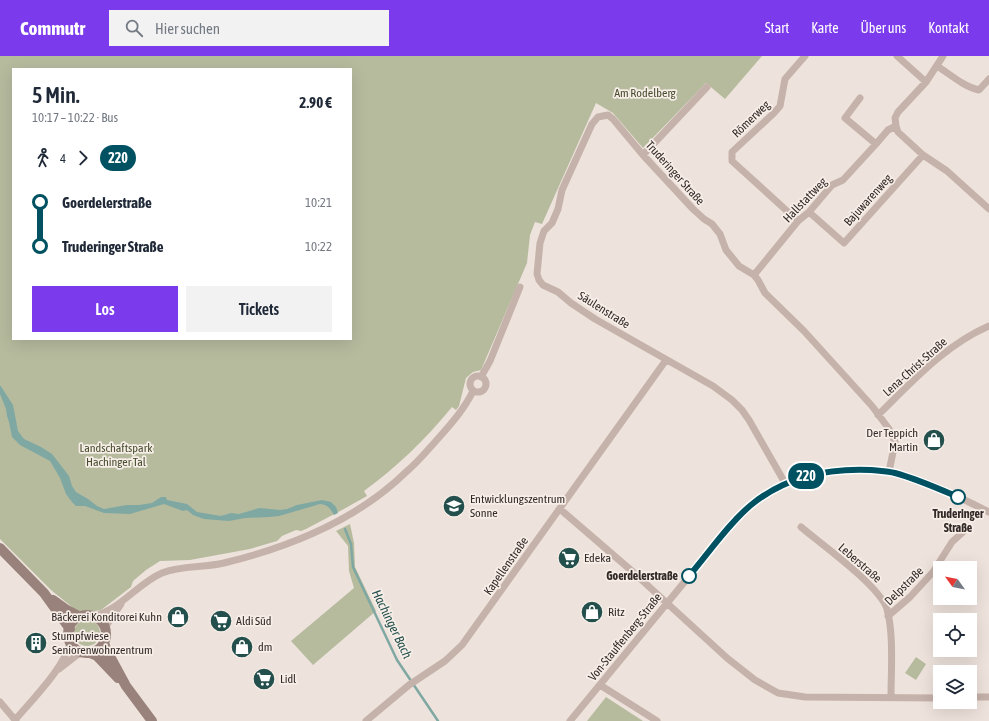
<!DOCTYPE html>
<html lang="de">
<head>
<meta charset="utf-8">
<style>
  :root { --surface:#fff; --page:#f2f2f3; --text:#1f2937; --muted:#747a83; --accent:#7c3aed }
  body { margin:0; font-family:"Asap Condensed",sans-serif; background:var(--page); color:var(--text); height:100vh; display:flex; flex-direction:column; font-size:15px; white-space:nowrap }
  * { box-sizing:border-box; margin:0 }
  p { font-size:13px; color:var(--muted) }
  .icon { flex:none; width:22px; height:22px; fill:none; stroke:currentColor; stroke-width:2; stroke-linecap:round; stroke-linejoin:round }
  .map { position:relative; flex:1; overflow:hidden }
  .sheet { position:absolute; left:12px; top:12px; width:340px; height:272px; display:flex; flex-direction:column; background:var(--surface); border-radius:0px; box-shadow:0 4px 16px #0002 }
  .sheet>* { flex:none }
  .badge { padding:0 8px; border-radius:13px; font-size:14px; line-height:26px }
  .needle { width:26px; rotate:303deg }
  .controls { position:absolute; left:933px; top:505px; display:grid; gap:8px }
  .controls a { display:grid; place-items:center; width:44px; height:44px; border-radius:0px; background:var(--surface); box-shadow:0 4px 16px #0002; font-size:20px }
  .map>.badge { position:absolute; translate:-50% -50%; box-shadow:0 0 0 2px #fff }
  .legs { display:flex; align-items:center; gap:6px; height:44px; padding:0 20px; font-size:13px }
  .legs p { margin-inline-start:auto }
  .summary { display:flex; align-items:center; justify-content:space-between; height:68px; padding:0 20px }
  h1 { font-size:22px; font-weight:600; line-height:30px }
  .primary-button { display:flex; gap:8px; margin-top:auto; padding:8px 20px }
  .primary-button a { flex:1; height:46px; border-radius:0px; background:var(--accent); color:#fff; font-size:16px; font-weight:600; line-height:46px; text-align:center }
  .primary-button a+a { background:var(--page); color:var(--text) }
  ul { padding:0 20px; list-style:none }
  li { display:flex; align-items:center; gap:14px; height:44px; font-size:15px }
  li i { display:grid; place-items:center; width:6px; height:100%; margin:0 5px; background:currentColor }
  li i::after { content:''; width:10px; height:10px; margin:-5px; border:3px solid; border-radius:50%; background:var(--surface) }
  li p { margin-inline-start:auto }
  li:first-child i { background:linear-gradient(#0000 50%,currentColor 0) }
  li:last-child i { background:linear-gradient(currentColor 50%,#0000 0) }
  header { display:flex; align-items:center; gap:24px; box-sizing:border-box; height:56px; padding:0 20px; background:var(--accent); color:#fff }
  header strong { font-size:19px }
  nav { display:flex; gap:22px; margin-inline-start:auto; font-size:14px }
  .search { width:280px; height:36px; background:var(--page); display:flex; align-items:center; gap:10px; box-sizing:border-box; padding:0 14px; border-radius:0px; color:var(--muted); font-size:15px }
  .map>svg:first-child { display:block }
  .green { fill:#b6bb9e; fill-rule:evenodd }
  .water { fill:#7fa8a3 }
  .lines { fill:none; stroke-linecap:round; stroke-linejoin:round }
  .stream { stroke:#7fa8a3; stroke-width:2.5 }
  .street { stroke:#c5b2aa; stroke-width:7 }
  .secondary { stroke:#98827b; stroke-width:10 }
  .line-1-casing { stroke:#fff; stroke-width:9 }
  .line-1 { stroke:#005262; stroke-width:6 }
  .stop-1-dot { fill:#fff; stroke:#005262; stroke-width:2 }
  .labels { text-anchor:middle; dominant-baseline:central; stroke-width:3.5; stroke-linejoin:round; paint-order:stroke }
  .park-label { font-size:12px; fill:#474e2f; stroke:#f7eee8 }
  .street-label { font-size:12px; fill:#332a28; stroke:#f7eee8 }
  .poi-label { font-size:12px; fill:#332a28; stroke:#f7eee8; text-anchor:start }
  .stop-label { font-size:12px; font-weight:bold; fill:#332a28; stroke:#f7eee8 }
  .water-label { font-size:13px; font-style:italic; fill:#234f4c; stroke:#f7eee8 }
</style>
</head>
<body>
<header>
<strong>Commutr</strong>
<div class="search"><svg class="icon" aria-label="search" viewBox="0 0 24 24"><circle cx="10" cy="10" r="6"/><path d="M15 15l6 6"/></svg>Hier suchen</div>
<nav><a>Start</a><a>Karte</a><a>Über uns</a><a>Kontakt</a></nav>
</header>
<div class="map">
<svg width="989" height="665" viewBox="0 0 989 665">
  <rect width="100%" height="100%" fill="#eee3dc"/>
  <!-- green -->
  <path class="green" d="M0,0h762l-37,43 -19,-16 -63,65 -30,-35 -17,-10 -54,121 -7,-2 -5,13 -3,28 -46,107 -8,2 -7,6 -7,28 -3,4 -4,-3c-26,32 -55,60 -88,84l3,5 -25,14 -36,19 -5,2 -5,-1 -14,6 -5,5 -27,8 -60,11 -30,1 -14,9 -13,11 -2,6 -30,23 -6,1h-18l-26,-21 -51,-51zM13,13h338v270h-338z
    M350,468l4,19 1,24 21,44 -63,54 -22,-24 63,-53 -5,-17 -1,-25 -12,-15z
    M74 577a13 13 0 1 1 26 0a13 13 0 1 1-26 0Z
    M916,601l10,7 -10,16 -11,-7z
    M606,641l37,24h-56z"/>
  <!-- water -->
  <path class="water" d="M0,329l13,20 5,26 6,8 17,8 11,7 17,22 3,10 4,6 12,7 9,7 7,3 23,-4h12l13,-2 9,-6h5l1,3 20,4 10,8 24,4 10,-3 8,1 20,-6 21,2 7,-1 10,-4 25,-5 9,2 5,5 2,6 -4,2c-4,-7 -6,-10 -14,-11l-41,12 -10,1 -24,1 -16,3 -25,-2 -11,-4 -6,-5 -4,1 -19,-7 -34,10 -26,-1 -19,-7h-9l-4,-4 -6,-8 -6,-16 -10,-17 -30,-16 -8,-8 -3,-15 -2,-6 -1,-7 -6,-15z"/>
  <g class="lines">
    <!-- stream -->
    <path class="stream" d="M345,473l6,15 2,23 44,93 41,61"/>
    <!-- street -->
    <path class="street" d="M897,0l29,26
      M943,0l-17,26 -28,30 -3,6 1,8 2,6 25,23 24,16 42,38
      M937,10c13,8 27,21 42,24l10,-11
      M876,88l12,-14 8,-4
      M643,99l64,-68
      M809,156l35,31 79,-88
      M798,165l-66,-60v-9l42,-39 6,-7 5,-27 20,-23
      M754,219l44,-54 11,-9 23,-27 11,-5 33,-36 -31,-26 15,-20
      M470 328a8 8 0 1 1 16 0a8 8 0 1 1-16 0Z
      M481,321l9,-16 30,-74
      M878,359c34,-33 67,-70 111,-89
      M785,427l-36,-63 -7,-10 -10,-10 -19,-14 -118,-67 -24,-16 -13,-11 -15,-7 -4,-5 -2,-6 3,-31 4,-12 8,-8 6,-14 4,-19 30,-66 6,-7 10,-2 5,4 30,36 50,54 11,10 8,5 8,10 6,16 13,16 15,9 4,5 7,13 39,38 68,75 17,23 6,13 -6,30
      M560,453l73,63 94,86 28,22 23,13 27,4 135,1
      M801,471c20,17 79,59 86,82 7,26 4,61 4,88
      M93,560c26,-5 45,-33 69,-43 19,-8 42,-5 62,-10 66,-16 133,-43 182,-91 11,-9 20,-20 29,-30 14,-16 29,-32 38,-51
      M888,560l22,-19 23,-25 19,-30 11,-10
      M105,573l3,-6 13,-19
      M59,613l18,-14 7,-2
      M600,629l57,36
      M970,641h19
      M0,646l16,19
      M15,664c16,-19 52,-55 55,-79
      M366,665l43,-36 36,-24 17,-16 204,-285
      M570,665l168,-204c37,-36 80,-50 131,-47 8,1 16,1 24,3 33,7 66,24 96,39"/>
    <!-- secondary -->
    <path class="secondary" d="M0,492l44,45 26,36
      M53,544l14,10 13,7
      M68 578a19 19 0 1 1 38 0a19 19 0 1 1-38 0Z
      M104,586l2,7 20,37 26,35
      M90,597l7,3 21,22"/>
  </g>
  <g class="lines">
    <!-- line-1 casing -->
    <g class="line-1-casing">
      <path id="line-1" d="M689,520c19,-22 40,-53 62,-71 34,-28 77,-37 120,-35 8,1 16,1 24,3 22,6 42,15 63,24"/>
    </g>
    <!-- line-1 -->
    <use href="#line-1" class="line-1"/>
  </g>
  <!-- icons -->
  <defs>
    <g id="shop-disc" transform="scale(1.15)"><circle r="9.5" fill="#234f4c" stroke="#f7eee8"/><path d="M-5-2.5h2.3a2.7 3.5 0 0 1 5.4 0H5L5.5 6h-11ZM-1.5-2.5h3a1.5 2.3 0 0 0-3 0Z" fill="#fff"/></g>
    <g id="school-disc" transform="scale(1.15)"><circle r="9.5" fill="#234f4c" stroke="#f7eee8"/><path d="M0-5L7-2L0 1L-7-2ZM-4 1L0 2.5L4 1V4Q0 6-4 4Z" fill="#fff"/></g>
    <g id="supermarket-disc" transform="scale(1.15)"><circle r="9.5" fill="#234f4c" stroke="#f7eee8"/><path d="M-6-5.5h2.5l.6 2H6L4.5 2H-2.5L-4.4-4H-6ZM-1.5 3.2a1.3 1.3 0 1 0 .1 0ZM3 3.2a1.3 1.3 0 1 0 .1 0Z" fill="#fff"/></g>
    <g id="building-disc" transform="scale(1.15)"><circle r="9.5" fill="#234f4c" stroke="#f7eee8"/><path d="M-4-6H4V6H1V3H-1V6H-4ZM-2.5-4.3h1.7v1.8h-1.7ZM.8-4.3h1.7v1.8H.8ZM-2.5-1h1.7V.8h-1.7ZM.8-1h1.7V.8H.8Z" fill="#fff"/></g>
  </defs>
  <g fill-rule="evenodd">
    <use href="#shop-disc" x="934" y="384"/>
    <use href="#school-disc" x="454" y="450"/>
    <use href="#supermarket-disc" x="569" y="502"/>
    <use href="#shop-disc" x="592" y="556"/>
    <use href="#shop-disc" x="178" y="561"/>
    <use href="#supermarket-disc" x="221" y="565"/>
    <use href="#building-disc" x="36" y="587"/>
    <use href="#shop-disc" x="242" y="591"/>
    <use href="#supermarket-disc" x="264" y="623"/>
  </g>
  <!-- markers -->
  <g class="stop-1-dot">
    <circle cx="958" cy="441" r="7"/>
    <circle cx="689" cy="520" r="7"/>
  </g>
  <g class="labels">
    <!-- park labels -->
    <g class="park-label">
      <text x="645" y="37">Am Rodelberg</text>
      <text x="116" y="392">Landschaftspark<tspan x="116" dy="14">Hachinger Tal</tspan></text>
    </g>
    <!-- street labels -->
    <g class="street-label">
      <text transform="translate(751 63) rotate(-44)">Römerweg</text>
      <text transform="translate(675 117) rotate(48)">Truderinger Straße</text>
      <text transform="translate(805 144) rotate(-46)">Hallstattweg</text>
      <text transform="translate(868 144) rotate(-48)">Bajuwarenweg</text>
      <text transform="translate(604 254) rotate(32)">Säulenstraße</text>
      <text transform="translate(915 311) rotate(-42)">Lena-Christ-Straße</text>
      <text transform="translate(860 507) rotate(41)">Leberstraße</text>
      <text transform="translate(506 510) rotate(-55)">Kapellenstraße</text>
      <text transform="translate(904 530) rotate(-45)">Delpstraße</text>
      <text transform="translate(625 581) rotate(-51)">Von-Stauffenberg-Straße</text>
    </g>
    <!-- poi labels -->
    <g class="poi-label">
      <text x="918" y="377" text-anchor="end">Der Teppich<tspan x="918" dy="14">Martin</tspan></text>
      <text x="470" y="443">Entwicklungszentrum<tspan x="470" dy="14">Sonne</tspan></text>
      <text x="584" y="502">Edeka</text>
      <text x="608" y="556">Ritz</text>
      <text x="162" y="561" text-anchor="end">Bäckerei Konditorei Kuhn</text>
      <text x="236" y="565">Aldi Süd</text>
      <text x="52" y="580">Stumpfwiese<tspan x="52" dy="14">Seniorenwohnzentrum</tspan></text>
      <text x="258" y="591">dm</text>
      <text x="280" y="623">Lidl</text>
    </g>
    <!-- stop labels -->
    <g class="stop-label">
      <text x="958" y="458">Truderinger<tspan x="958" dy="14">Straße</tspan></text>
      <text x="678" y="520" text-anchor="end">Goerdelerstraße</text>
    </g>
    <!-- water labels -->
    <g class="water-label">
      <text transform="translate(392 568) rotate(64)">Hachinger Bach</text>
    </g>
  </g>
</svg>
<div class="controls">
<a><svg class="needle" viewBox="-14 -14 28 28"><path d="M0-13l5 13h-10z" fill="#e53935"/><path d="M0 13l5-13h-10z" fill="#747a83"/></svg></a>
<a><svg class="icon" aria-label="locate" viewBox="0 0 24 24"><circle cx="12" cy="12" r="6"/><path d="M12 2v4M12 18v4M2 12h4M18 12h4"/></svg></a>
<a><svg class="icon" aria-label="layers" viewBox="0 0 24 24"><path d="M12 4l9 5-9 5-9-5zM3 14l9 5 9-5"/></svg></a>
</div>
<b class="badge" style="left:806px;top:420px;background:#005262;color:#fff">220</b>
<section class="sheet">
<div class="summary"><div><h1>5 Min.</h1><p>10:17 – 10:22 · Bus</p></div><b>2.90 €</b></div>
<div class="legs"><svg class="icon" aria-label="walk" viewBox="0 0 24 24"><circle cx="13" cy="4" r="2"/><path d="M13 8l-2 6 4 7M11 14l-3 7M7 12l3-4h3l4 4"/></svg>4<svg class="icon" aria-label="forward" viewBox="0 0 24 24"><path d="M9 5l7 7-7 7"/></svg><b class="badge" style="background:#005262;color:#fff">220</b></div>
<ul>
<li><i style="color:#005262"></i><b>Goerdelerstraße</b><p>10:21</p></li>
<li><i style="color:#005262"></i><b>Truderinger Straße</b><p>10:22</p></li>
</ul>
<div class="primary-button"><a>Los</a><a>Tickets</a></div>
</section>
</div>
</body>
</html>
